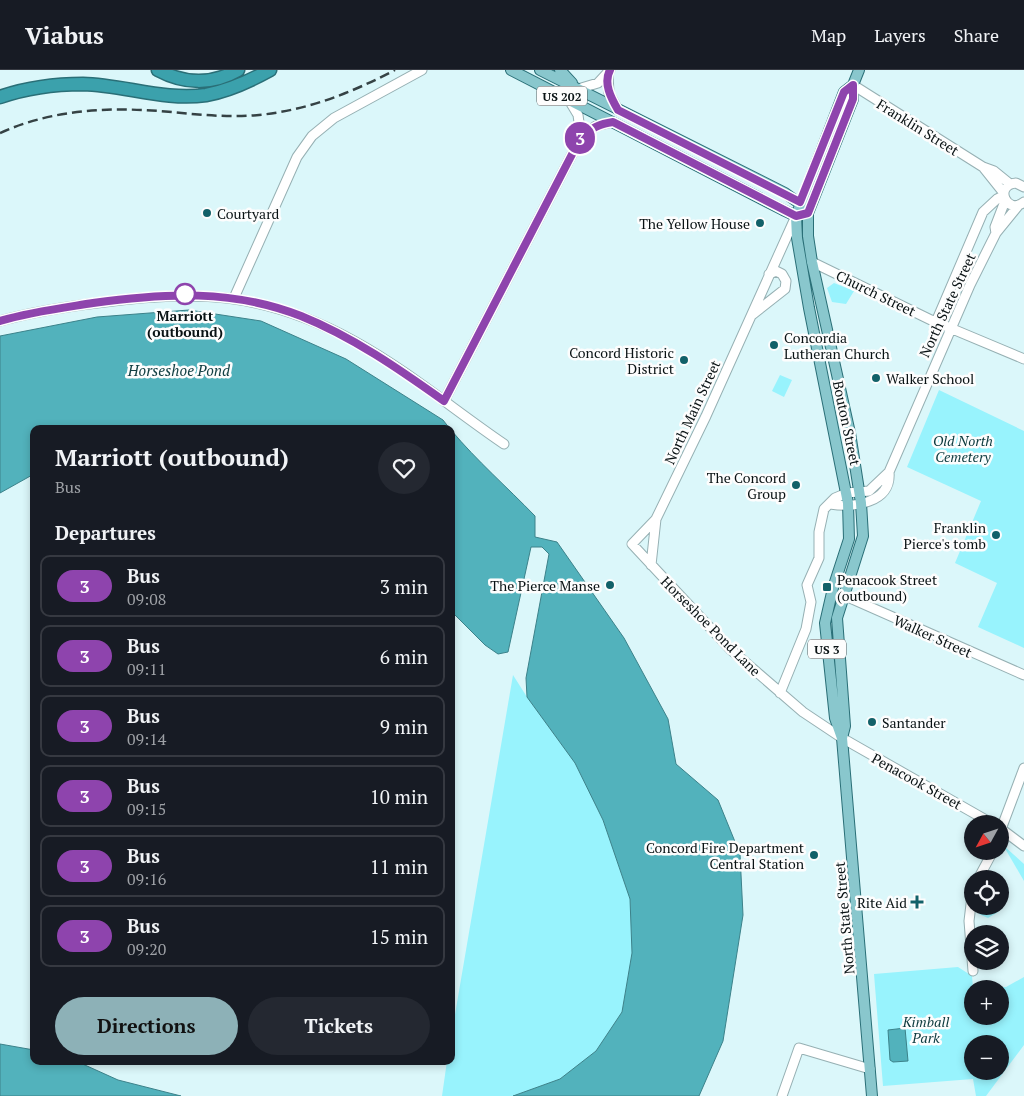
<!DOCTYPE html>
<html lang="en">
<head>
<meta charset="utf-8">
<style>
  :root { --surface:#171b24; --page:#242831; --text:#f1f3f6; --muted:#9ea1a6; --line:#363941; --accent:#8db1b7 }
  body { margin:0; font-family:"PT Serif",serif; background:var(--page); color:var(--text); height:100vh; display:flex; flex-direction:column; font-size:19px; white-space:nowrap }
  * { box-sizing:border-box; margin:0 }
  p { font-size:16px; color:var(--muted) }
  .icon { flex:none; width:28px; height:28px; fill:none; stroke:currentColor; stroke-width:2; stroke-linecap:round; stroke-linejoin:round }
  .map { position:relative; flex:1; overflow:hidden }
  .details { position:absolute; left:30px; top:355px; width:425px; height:640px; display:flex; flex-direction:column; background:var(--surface); border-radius:10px; box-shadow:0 2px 8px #0003 }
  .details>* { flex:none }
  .badge { padding:0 10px; border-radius:16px; font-size:18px; line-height:32px }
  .needle { width:32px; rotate:230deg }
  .buttons { position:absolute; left:964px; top:745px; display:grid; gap:10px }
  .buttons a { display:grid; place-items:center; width:45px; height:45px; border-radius:50%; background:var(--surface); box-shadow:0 2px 8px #0003; font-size:25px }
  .map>.badge { position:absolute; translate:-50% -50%; box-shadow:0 0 0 2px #fff }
  h2 { padding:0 25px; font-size:19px; line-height:45px }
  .round { display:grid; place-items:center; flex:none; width:52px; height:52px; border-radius:26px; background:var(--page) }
  .overview { display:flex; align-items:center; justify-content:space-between; height:85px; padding:0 25px }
  h1 { font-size:24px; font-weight:800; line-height:38px }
  .cta { display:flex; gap:10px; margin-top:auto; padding:10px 25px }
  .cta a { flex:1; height:58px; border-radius:30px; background:var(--accent); color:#111; font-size:20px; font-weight:800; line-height:58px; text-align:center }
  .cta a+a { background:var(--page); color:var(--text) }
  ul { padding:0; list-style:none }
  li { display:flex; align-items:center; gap:15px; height:62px; margin:0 10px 8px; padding:0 15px; border:2px solid var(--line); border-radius:10px }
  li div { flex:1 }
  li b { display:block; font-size:19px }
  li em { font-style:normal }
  li .badge { min-width:55px; font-weight:700; text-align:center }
  header { display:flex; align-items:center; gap:30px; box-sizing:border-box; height:70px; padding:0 25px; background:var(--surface); border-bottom:1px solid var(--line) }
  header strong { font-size:24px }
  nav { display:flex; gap:28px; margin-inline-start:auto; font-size:18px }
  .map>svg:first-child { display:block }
  .green { fill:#98f3fd; fill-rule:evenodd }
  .water { fill:#52b2bc; stroke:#3c828a }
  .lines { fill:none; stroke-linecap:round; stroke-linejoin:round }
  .minor-casing { stroke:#96b0b3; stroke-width:11 }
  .major-casing { stroke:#2a6f77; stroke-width:12 }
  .highway-casing { stroke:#2a6f77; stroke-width:15 }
  .minor { stroke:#fff; stroke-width:9 }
  .major { stroke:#89c7cd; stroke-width:10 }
  .highway { stroke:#3ba1ac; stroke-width:12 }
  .rail { stroke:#354244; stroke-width:2.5; stroke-dasharray:10 5; stroke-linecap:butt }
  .line-casing { stroke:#fff; stroke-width:11 }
  .line { stroke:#8e44ad; stroke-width:8 }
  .poi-dot { fill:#126169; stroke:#fdfdfd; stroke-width:2 }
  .stop-dot { fill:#fff; stroke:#8e44ad; stroke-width:2.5 }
  .labels { text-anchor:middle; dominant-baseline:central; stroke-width:5; stroke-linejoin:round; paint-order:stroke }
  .shield { fill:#fdfdfd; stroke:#52585a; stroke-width:1 }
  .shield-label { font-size:12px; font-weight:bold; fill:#091214 }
  .street-label { font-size:14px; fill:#091214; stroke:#fdfdfd }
  .poi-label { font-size:14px; fill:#091214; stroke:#fdfdfd; text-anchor:end }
  .stop-label { font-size:14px; font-weight:bold; fill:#091214; stroke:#fdfdfd }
  .park-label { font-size:14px; font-style:italic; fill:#0c3a3e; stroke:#fdfdfd }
  .water-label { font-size:15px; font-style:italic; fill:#134044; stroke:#fdfdfd }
</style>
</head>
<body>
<header>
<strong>Viabus</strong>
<nav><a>Map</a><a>Layers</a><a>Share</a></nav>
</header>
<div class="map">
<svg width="1024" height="1026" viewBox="0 0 1024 1026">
  <rect width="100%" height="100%" fill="#dbf7fa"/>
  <!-- green -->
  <path class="green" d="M834,213l20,8 -8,13 -14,-2 -5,-14z
    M780,305l12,5 -8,17 -12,-6z
    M939,320l85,41v217l-46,-21 19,-44 -42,-20 26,-62 -74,-34z
    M513,605l14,22 48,66 28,57 27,79 2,54 -10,59 -26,39 -36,28 -47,17h-71l5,-35h4v-23z
    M1003,775l21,19v17z
    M980,836h14l4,6 -10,6 -9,-4z
    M958,897l14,9 1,12 33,-1 18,-10v68l-38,51h-10l-3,-17 -90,7 -9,-112zM972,919h28v27h-28zM972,974h28v27h-28z"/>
  <!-- water -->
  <path class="water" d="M189,240l72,11 85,38 97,61 7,9h-416v45l-34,19v-157l97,-19z
    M451,360c26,31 56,57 84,86v21l22,5 67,96 44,81 8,45 42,36 22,54 3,61 -20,126 -24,55h-186l47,-17 36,-28 26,-39 10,-59 -2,-54 -27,-79 -28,-57 -48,-66 -1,-19 23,-124 -7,-7h-11l-23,105 -10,2 -13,-9 -34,-34z
    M905,958l3,33 -15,1 -3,-2 -2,-30z
    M0,974l34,6v11h42l42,19 63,16h-181z"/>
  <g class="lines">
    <!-- minor casing -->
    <g class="minor-casing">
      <path id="minor" d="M608,4l1,19 9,17
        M853,15l130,82 11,4 16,13
        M578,19l20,-6 12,-13
        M569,30l9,15 3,22
        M983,97l20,25
        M1024,117l-8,-4c-23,2 -9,33 8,19
        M996,163l-1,-6 10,-26
        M812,192l119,58 93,39
        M234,228l63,-141 15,-21 22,-18 88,-48
        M752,245l33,-26 1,-8 -4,-7 -6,-3 -7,3
        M0,251c32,-9 64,-14 97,-18 98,-14 168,-11 257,38 53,29 100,69 150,103
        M936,252l47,-110 14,-13 6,-3
        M444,331l137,-264 15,-11 17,-4
        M830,434c23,4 62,-1 59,-32
        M656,449l-24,25 98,105 73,63 39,26 151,86
        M651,495l5,-46 50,-103 90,-200
        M843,525l181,80
        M780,623l26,-64 5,-27 -4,-17 12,-27v-26l5,-23 11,-11 12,-5 22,-2 20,-19 81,-187 26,-52 22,-27
        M1000,758l24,18
        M1000,762l24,-64
        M978,809l15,-28
        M972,826l-3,25 4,50
        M782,1026l17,-48 71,21"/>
    </g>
    <!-- major casing -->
    <g class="major-casing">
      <path id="major" d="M511,0l272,140 13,6 4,-1
        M540,0l245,123 18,13
        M560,0l12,13
        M853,15l-9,7 -48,124 1,22 12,70 39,195 1,36 -16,49 -8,35 10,95 7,20 30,358
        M842,668l3,-12 -8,-108 26,-82 -2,-33 -11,-70 -38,-171 -4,-26v-23l45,-114v-14l6,-15"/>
    </g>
    <!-- highway casing -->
    <g class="highway-casing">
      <path id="highway" d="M158,0c26,14 54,15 80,0
        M0,27c26,-9 56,-13 83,-13 41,1 82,17 123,11 23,-4 44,-14 64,-25"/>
    </g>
    <!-- minor -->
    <use href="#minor" class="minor"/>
    <!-- major -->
    <use href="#major" class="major"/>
    <!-- highway -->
    <use href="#highway" class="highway"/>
    <!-- rail -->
    <path class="rail" d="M0,63c51,-23 105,-26 160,-22 33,3 66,7 99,4 49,-5 92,-22 136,-45"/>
  </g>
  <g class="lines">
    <!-- line casing -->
    <g class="line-casing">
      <path id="line" d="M0,251c30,-9 62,-13 93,-18 71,-10 140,-14 208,13 52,21 98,53 143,85l137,-264c11,-9 18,-13 32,-15l183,94 12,-3 45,-114v-14l-9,7 -44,110 -182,-92c-7,-12 -15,-27 -8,-40"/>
    </g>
    <!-- line -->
    <use href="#line" class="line"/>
  </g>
  <!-- markers -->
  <g class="poi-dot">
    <circle cx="207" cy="143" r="5"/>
    <circle cx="760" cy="153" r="5"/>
    <circle cx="774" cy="275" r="5"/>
    <circle cx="684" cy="290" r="5"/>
    <circle cx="876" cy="308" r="5"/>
    <circle cx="796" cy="415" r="5"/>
    <circle cx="996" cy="465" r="5"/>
    <circle cx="610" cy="515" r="5"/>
    <rect x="822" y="512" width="10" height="10" rx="2.5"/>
    <circle cx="872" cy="652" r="5"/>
    <circle cx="814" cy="785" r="5"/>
    <path d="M914.5 824.5h5v5h5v5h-5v5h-5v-5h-5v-5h5z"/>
  </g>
  <circle class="stop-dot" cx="185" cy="224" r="10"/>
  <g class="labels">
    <!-- shield labels -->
    <g class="shield">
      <rect x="537" y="16.5" width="50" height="19" rx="4"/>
      <rect x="808" y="569.5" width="38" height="19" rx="4"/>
    </g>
    <g class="shield-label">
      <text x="562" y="26">US 202</text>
      <text x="827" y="579">US 3</text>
    </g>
    <!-- street labels -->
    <g class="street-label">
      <text transform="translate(918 57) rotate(32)">Franklin Street</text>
      <text transform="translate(876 223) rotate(26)">Church Street</text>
      <text transform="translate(947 235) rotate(-65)">North State Street</text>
      <text transform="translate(692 342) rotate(-65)">North Main Street</text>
      <text transform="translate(847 353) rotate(78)">Bouton Street</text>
      <text transform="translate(711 556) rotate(45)">Horseshoe Pond Lane</text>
      <text transform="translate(933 566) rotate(24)">Walker Street</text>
      <text transform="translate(917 711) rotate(29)">Penacook Street</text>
      <text transform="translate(844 848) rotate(-95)">North State Street</text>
    </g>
    <!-- poi labels -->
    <g class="poi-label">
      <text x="217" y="143" text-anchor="start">Courtyard</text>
      <text x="750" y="153">The Yellow House</text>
      <text x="784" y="267" text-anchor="start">Concordia<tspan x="784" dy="16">Lutheran Church</tspan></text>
      <text x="674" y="282">Concord Historic<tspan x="674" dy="16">District</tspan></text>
      <text x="886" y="308" text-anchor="start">Walker School</text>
      <text x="786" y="407">The Concord<tspan x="786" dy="16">Group</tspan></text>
      <text x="986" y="457">Franklin<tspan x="986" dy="16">Pierce's tomb</tspan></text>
      <text x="837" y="509" text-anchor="start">Penacook Street<tspan x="837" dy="16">(outbound)</tspan></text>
      <text x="600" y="515">The Pierce Manse</text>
      <text x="882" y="652" text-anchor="start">Santander</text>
      <text x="804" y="777">Concord Fire Department<tspan x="804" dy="16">Central Station</tspan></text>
      <text x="907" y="832">Rite Aid</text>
    </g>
    <!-- stop labels -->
    <g class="stop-label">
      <text x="185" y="245">Marriott<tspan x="185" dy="16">(outbound)</tspan></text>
    </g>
    <!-- park labels -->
    <g class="park-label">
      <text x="963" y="370">Old North<tspan x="963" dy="16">Cemetery</tspan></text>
      <text x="926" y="951">Kimball<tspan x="926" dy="16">Park</tspan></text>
    </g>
    <!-- water labels -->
    <g class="water-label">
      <text x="179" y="300">Horseshoe Pond</text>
    </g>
  </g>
</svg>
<div class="buttons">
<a><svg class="needle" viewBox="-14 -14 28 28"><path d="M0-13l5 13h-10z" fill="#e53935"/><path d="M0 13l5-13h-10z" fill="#9ea1a6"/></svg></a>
<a><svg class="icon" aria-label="locate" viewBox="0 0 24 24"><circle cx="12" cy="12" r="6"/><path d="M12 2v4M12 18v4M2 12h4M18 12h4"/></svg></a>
<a><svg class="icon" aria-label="layers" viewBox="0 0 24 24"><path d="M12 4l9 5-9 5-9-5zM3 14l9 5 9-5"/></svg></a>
<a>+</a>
<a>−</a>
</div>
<b class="badge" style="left:580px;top:68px;background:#8e44ad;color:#fff">3</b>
<section class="details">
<div class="overview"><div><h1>Marriott (outbound)</h1><p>Bus</p></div><a class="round"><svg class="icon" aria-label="heart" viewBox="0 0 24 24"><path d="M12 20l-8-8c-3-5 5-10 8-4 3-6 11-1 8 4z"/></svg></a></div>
<h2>Departures</h2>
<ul>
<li><span class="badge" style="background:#8e44ad;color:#fff">3</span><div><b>Bus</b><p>09:08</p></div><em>3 min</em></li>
<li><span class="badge" style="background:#8e44ad;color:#fff">3</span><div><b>Bus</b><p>09:11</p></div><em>6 min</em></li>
<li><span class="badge" style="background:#8e44ad;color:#fff">3</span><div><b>Bus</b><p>09:14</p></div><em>9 min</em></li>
<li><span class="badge" style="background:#8e44ad;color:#fff">3</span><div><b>Bus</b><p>09:15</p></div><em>10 min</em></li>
<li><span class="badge" style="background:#8e44ad;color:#fff">3</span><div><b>Bus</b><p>09:16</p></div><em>11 min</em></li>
<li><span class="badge" style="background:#8e44ad;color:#fff">3</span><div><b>Bus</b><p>09:20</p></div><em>15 min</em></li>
</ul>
<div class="cta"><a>Directions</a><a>Tickets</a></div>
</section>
</div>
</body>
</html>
